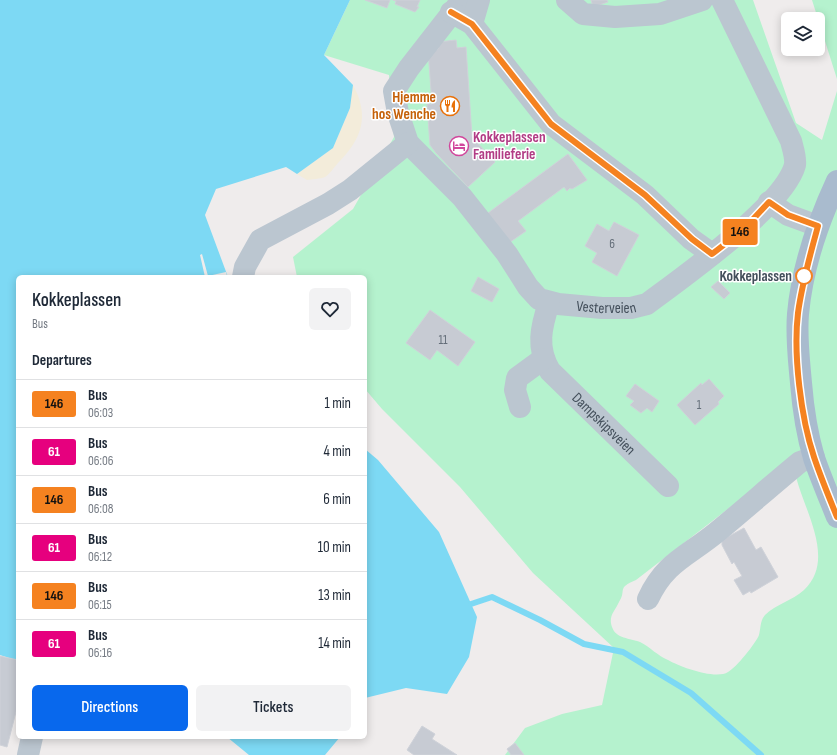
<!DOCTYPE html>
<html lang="en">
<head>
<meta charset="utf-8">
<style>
  :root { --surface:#fff; --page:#f2f2f3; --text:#1f2937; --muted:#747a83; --line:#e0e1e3; --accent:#0868ed }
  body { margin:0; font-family:"Sofia Sans Condensed",sans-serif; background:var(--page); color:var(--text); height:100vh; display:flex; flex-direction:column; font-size:15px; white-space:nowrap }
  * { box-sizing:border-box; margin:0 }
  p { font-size:13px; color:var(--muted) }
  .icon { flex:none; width:22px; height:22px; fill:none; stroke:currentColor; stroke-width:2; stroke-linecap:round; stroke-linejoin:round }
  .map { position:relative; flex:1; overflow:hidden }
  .panel { position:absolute; left:16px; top:275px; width:351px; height:464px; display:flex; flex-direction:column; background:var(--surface); border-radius:6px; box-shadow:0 2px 10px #0003 }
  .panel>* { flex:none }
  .badge { padding:0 8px; border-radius:3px; font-size:14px; line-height:26px }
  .tools { position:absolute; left:781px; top:12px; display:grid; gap:8px }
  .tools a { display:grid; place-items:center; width:44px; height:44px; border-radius:6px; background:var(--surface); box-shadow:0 2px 10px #0003; font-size:20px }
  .map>.badge { position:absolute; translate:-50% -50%; box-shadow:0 0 0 2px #fff }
  h2 { padding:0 16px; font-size:15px; line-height:36px }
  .round { display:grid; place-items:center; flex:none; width:42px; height:42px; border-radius:6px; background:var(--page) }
  .head { display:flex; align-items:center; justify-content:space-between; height:68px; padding:0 16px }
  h1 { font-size:19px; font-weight:600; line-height:30px }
  .cta { display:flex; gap:8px; margin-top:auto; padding:8px 16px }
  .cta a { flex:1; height:46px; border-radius:6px; background:var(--accent); color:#fff; font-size:16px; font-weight:600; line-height:46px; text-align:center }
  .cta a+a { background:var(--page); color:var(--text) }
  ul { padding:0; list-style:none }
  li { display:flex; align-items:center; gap:12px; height:48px; padding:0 16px; border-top:1px solid var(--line) }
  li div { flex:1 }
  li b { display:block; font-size:15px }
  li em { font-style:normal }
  li .badge { min-width:44px; font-weight:700; text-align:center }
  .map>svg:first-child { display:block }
  .green { fill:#b5f2ce; fill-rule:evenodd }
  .sand { fill:#f3ecda }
  .water { fill:#7dd9f4 }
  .pier { fill:#efecec }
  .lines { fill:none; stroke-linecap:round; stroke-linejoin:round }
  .stream { stroke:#7dd9f4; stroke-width:6 }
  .building { fill:#c7cbd3; stroke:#cfd2d9 }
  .minor { stroke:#bbc6d0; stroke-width:22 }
  .major { stroke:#a9bbce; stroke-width:22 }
  .line-casing { stroke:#fff; stroke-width:9 }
  .line { stroke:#f58220; stroke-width:6 }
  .stop-dot { fill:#fff; stroke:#f58220; stroke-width:2 }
  .labels { text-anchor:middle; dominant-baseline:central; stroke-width:3; stroke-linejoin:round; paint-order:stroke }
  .number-label { font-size:13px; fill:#646e79 }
  .food-label { font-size:15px; font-weight:bold; fill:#c56008; stroke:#fff; text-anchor:end }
  .hotel-label { font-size:15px; font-weight:bold; fill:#b23c85; stroke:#fff; text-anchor:start }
  .stop-label { font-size:15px; font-weight:bold; fill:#434f5b; stroke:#fff; text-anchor:end }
  .street-label { font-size:15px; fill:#434f5b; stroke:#fff }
</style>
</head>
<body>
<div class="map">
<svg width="837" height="755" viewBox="0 0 837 755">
  <rect width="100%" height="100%" fill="#efecec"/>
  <!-- green -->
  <path class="green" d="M350,0h403l43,123 26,17 15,-49v664h-332l20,-27 37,-14 40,-9 12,-57 -81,-75 -73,-86 -78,-78 -17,-20v-112h-68l-4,-20 60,-48 41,-72 -5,-62 -65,-20zM796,477c9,35 40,83 8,113 -12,11 -28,14 -39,25 -5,6 -4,12 -6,20 -3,8 -23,33 -31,37 -12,8 -48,-5 -60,-12 -10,-4 -18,-13 -28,-18 -10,-4 -24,-3 -28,-15 -4,-11 3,-16 7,-25 8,-12 -3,-14 17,-22l97,-75z
    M812,0h25v79z"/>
  <!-- sand -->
  <path class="sand" d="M353,85c17,31 9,54 -15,78 -4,4 -8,11 -13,14 -5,2 -13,2 -18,3l-10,-6 36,-26 17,-40z"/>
  <!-- water -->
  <path class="water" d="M0,0h350l-26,55 29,30 -3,23 -17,40 -36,26 -11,-7 -70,22 -11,26 23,62h-210v384l-18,-6z
    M365,449l13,11 61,72 38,85 -8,40 -22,37 -41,-6 -41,10z
    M227,737h113l-15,18h-76z"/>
  <!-- pier -->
  <path class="pier" d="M202,254l6,22 18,-4 1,4 -22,1 -5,-22z"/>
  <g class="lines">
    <!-- stream -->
    <path class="stream" d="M471,604l21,-7 48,23 44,24 39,8 68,41 70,62"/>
  </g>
  <!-- building -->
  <path class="building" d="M365,0h25l-3,8z
    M393,0h27l-3,7h2l-4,5 -20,-8 1,-3z
    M591,0h16l1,2 -15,5z
    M456,40l1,8 9,-1 6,90 23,25 -27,25 -32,-34 -6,-8 -3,-41h5l-4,-54 10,-1v-7z
    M568,154l19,26 -15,9 -2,-1 -3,3 -3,-4 -46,34 8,10 -20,14 -22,-29z
    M614,222l25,13 -22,41 -25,-14 5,-9 -12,-7 12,-22 12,7z
    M478,277l21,12 -7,13 -21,-11z
    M718,281l12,12 -6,6 -13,-12z
    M430,310l45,32 -17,24 -21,-16 -7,10 -24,-17z
    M709,379l15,17 -6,6 1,2 -24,21 -18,-20 24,-22 1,2z
    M635,384l24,17 -7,11 -5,-4 -6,5 -11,-8 4,-4 -8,-5z
    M744,528l12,22 5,-3 17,30 -27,16 -1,-2 -7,4 -9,-15 8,-4 -8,-14 -2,2 -10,-19v-5z
    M0,656l18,4v44l-11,43 -7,-2z
    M422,726l13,8 -3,5 25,16h-43l-7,-5z
    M515,743l9,12h-13l-4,-6z"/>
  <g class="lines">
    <!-- minor -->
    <g class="minor">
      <path id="s1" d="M462,0l-53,68 -15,23 4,22 10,30 54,54 45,57 21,33 11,12 19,5 44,4h29l16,-4c36,-27 137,-98 148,-139 1,-8 -2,-16 -4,-24l-69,-141"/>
      <path d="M567,0l16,14 32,3 45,-3 42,-14"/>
      <path d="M451,12l21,12 79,100 94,71 46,44 21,15"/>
      <path d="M472,24l7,-24"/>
      <path d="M769,202l19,13 30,11"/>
      <path d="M243,277l2,-10 15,-27 68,-36 22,-14 58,-47"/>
      <path id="s2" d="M549,303c-8,24 -13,45 1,68l118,115"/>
      <path d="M520,407l-5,-17 2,-12 26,-19"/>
      <path d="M648,599c17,-37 40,-43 69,-67 28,-23 55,-47 83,-70l14,-5"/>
      <path d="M28,755l4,-18"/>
    </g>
    <!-- major -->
    <path class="major" d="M837,181c-19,41 -35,87 -39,133 -2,23 1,46 3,69 2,25 6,51 13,75 7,20 15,39 23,59"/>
  </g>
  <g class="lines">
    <!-- line casing -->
    <g class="line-casing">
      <path id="line" d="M451,12l21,12 79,100 94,71 47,44 20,15 31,-24 26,-28 19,13 30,11c-8,29 -16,57 -20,87 -5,41 3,105 16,144 7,21 15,40 23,60"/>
    </g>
    <!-- line -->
    <use href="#line" class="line"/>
  </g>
  <!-- icons -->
  <defs>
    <g id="restaurant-ring" transform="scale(1)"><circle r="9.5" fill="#fff" stroke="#e8710a" stroke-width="1.5"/><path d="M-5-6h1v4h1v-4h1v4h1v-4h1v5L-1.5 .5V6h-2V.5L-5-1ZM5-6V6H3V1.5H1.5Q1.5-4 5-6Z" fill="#e8710a"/></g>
    <g id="hotel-ring" transform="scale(1)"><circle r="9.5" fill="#fff" stroke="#d1479c" stroke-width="1.5"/><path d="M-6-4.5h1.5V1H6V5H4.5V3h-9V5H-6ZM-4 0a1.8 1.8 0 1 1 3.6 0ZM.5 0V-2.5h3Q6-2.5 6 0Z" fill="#d1479c"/></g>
  </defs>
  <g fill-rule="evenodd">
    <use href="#restaurant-ring" x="450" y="106"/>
    <use href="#hotel-ring" x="459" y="146"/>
  </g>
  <!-- markers -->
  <circle class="stop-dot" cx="804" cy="276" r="8"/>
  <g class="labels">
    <!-- number labels -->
    <g class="number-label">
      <text x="612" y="244">6</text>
      <text x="443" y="340">11</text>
      <text x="699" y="405">1</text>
    </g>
    <!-- food labels -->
    <g class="food-label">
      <text x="436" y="97">Hjemme<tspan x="436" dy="17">hos Wenche</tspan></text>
    </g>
    <!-- hotel labels -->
    <g class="hotel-label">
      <text x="473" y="137">Kokkeplassen<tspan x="473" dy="17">Familieferie</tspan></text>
    </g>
    <!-- stop labels -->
    <g class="stop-label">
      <text x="792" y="276">Kokkeplassen</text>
    </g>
    <!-- street labels -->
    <g class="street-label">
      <text stroke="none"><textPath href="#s1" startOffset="440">Vesterveien</textPath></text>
      <text stroke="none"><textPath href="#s2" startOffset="146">Dampskipsveien</textPath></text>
    </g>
  </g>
</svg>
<div class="tools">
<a><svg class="icon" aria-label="layers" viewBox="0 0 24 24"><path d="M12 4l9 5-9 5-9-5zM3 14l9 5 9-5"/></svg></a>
</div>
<b class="badge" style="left:740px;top:232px;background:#f58220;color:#111">146</b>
<section class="panel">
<div class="head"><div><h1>Kokkeplassen</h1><p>Bus</p></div><a class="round"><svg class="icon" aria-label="heart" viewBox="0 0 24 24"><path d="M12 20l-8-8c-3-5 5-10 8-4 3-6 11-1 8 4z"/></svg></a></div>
<h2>Departures</h2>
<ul>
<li><span class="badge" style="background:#f58220;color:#111">146</span><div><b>Bus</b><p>06:03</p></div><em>1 min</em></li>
<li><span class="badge" style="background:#e6007e;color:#fff">61</span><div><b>Bus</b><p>06:06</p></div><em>4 min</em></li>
<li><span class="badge" style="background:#f58220;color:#111">146</span><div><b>Bus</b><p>06:08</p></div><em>6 min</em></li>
<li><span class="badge" style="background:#e6007e;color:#fff">61</span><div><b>Bus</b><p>06:12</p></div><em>10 min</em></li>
<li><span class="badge" style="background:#f58220;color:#111">146</span><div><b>Bus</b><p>06:15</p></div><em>13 min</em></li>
<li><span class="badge" style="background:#e6007e;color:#fff">61</span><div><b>Bus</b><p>06:16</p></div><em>14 min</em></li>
</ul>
<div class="cta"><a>Directions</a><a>Tickets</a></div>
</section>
</div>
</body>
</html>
